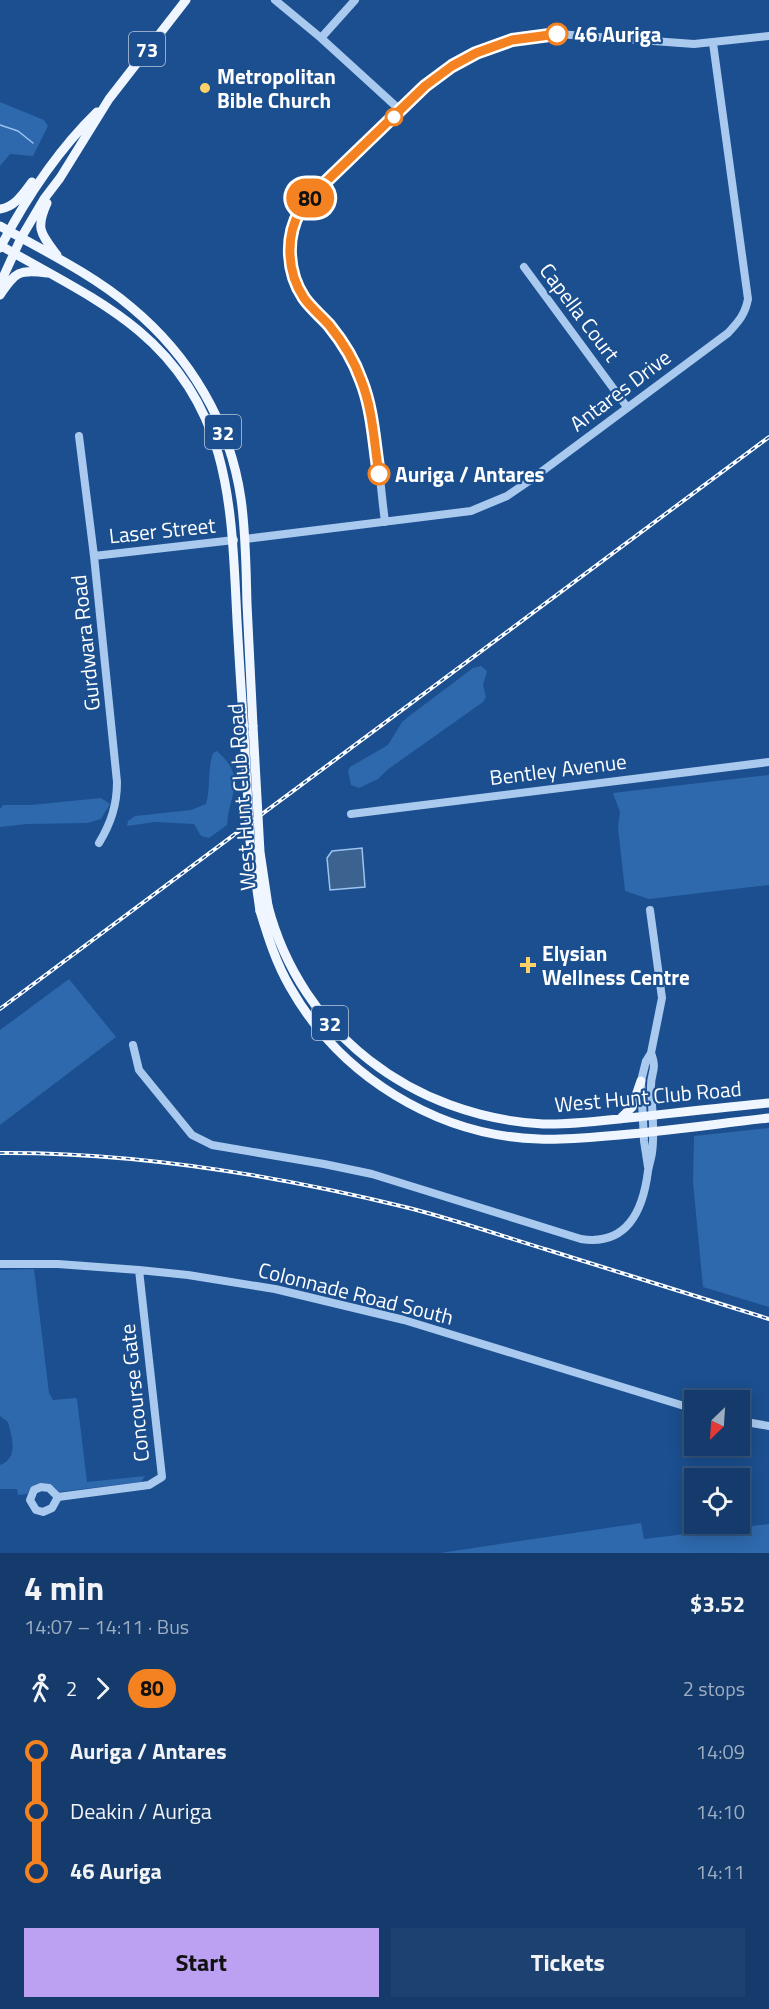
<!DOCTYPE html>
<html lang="en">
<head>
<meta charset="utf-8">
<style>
  :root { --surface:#143b6b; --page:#1d4271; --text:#f1f3f6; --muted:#9dadc1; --line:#33557e; --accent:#bca0f2 }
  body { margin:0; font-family:"Titillium Web",sans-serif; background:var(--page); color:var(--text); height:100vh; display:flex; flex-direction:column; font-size:22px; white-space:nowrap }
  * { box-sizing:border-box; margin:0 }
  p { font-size:20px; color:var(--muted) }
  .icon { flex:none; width:33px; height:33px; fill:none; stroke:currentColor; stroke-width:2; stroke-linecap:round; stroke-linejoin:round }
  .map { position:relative; height:1553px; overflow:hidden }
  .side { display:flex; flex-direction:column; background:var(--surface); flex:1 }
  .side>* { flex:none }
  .badge { padding:0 12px; border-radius:20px; font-size:21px; line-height:39px }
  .needle { width:39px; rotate:205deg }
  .tools { position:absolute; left:684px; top:1390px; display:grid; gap:12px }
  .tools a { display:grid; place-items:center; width:66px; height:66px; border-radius:0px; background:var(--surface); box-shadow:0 3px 15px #0003,0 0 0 2px var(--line); font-size:30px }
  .map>.badge { position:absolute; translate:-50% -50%; box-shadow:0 0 0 3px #fff }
  .legs { display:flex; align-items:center; gap:9px; height:66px; padding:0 24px; font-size:20px }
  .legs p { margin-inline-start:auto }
  .head { display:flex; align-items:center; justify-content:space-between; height:102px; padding:0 24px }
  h1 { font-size:33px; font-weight:700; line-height:45px }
  .primary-button { display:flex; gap:12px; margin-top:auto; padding:12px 24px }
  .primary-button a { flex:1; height:69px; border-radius:0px; background:var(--accent); color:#111; font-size:24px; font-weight:700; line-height:69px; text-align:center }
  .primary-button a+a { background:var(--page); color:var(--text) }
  ul { padding:0 24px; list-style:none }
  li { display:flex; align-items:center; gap:21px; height:60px; font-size:22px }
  li i { display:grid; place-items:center; width:9px; height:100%; margin:0 8px; background:currentColor }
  li i::after { content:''; width:15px; height:15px; margin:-8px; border:4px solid; border-radius:50%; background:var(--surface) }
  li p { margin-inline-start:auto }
  li:first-child i { background:linear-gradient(#0000 50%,currentColor 0) }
  li:last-child i { background:linear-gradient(currentColor 50%,#0000 0) }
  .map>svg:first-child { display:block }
  .green { fill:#2e69ad }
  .water { fill:#3c6290; stroke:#9cc4f0; stroke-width:1.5 }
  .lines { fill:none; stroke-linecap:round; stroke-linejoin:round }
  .stream { stroke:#9cc4f0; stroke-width:1.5 }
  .minor { stroke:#a9c9ee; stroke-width:8 }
  .major { stroke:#f0f6ff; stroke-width:9 }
  .rail-casing { stroke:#fff; stroke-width:4 }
  .rail { stroke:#1b4f8f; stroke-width:1.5; stroke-dasharray:4.5; stroke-linecap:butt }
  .major-bridge { stroke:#f0f6ff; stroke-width:9 }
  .line-1-casing { stroke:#fff; stroke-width:14 }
  .line-1 { stroke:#f58220; stroke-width:9 }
  .stop-1-dot { fill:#fff; stroke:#f58220; stroke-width:3 }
  .poi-dot { fill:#ffd166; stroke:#1b4f8f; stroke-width:2 }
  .labels { text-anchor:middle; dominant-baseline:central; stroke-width:4.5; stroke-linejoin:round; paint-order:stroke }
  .shield { fill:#1b4f8f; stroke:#bbcadd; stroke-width:1.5 }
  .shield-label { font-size:20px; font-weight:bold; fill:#fff }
  .stop-label { font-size:21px; font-weight:bold; fill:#fff; stroke:#1b4f8f; text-anchor:start }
  .poi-label { font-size:21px; font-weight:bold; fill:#fff; stroke:#1b4f8f; text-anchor:start }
  .street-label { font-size:21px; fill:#fff; stroke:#1b4f8f }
</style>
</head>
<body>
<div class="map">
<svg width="769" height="1553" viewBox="0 0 769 1553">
  <rect width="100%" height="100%" fill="#1b4f8f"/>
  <!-- green -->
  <path class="green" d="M0,102l44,18 4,6 -15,30 -23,-2 -10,12z
    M481,666l6,5 -4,14 3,12 -3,5 -96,68 -9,9 -19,9 -8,-3 -3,-14 2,-4 38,-22 14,-23 6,-5 65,-49z
    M217,751c31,28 12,41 10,74l-18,13 -8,-2 -7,-12 -39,-2 -28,4 1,-5 7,-5 56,-6 15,-6c5,-17 1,-34 7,-51z
    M769,775v110l-120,14 -24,-8 -7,-64 2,-15 -7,-19z
    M101,798l9,6 -9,15 -14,4 -60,1 -27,3v-18l3,-4h28z
    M69,979l47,58 -116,88v-95z
    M769,1128v179l-66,-20 -10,-105 1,-46z
    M34,1269l15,124 4,7 23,-2 1,1 10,83 58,-6 -4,6 -83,10c-11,-11 -22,-13 -31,2l-9,1 -1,-6h-17v-24c19,-7 12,-28 8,-43l-8,-6v-146z
    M641,1523l3,16 125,-15v29h-329z"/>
  <!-- water -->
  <path class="water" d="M362,848l3,39 -35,3 -3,-32 5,-7z"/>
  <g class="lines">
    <!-- stream -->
    <path class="stream" d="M0,125l18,6 15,12"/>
    <!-- minor -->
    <path class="minor" d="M275,0l46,38 79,72
      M321,38l34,-38
      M524,267l103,140
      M79,436l15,120 23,226c0,23 -6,41 -18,61
      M385,522c-6,-46 -8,-97 -23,-141 -7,-20 -19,-39 -33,-55 -7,-10 -17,-18 -24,-28 -25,-33 -17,-71 6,-102l114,-110 34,-24 34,-16 19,-6 46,-6 136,10 75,-8
      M245,539l226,-28 36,-15 22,-15 199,-148c10,-11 17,-18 20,-34l-35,-256
      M94,556l140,-16
      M351,814l418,-52
      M133,1045l6,25 53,65 20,10 112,19 48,10 209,65c46,7 62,-28 67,-68 1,-6 3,-12 4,-18 3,-21 0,-43 -1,-64 -1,-17 7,-18 0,-36
      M648,1167l-4,-26 -3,-60 5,-20 5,-8 11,-55 -12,-88
      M0,1264h58l81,6 49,5 87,14 129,31 290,89
      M740,1421l29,5
      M41,1487l8,1 9,9 -6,11 -9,4 -7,-2 -6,-10 4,-10z
      M58,1497l91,-12 13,-8 -23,-207"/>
    <!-- major -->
    <path class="major" d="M47,203c-12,26 -6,31 10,52
      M0,209c15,-2 23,-15 32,-27
      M0,226c44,25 92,48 131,81 59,49 99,116 110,192 5,35 5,70 6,105 2,40 4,81 6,122
      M0,245c47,28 97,51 139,86 87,73 92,165 97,269 2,44 5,88 8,132
      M0,248c26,-50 57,-97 97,-136
      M0,284l21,-46 23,-39 16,-21 49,-79 77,-99
      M0,295c15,-23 19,-26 47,-22
      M268,906c33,127 145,211 275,218 32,1 63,-4 95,-7 44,-5 87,-10 131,-14
      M260,911c8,26 16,52 30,76 50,89 147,149 249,152 22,1 45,-1 68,-3 54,-4 108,-12 162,-18
      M620,1119l12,-12 9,-26"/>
    <!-- rail casing -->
    <g class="rail-casing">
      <path id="rail" d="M0,1009l769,-572
        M0,1153c138,-1 275,22 409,55 47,12 93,28 139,42 74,23 147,46 221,69"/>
    </g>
    <!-- rail -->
    <use href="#rail" class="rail"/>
    <!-- major-bridge -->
    <path class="major-bridge" d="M253,726l7,126 8,54
      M244,732l6,109 10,70"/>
  </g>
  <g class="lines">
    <!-- line-1 casing -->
    <g class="line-1-casing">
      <path id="line-1" d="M379,474c-5,-31 -6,-64 -18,-94 -7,-20 -19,-39 -32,-55 -8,-9 -18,-17 -25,-27 -17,-25 -19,-61 -4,-87 3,-5 7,-10 11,-15l114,-110 27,-20 24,-13 36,-13 45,-6"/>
    </g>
    <!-- line-1 -->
    <use href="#line-1" class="line-1"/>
  </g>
  <!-- markers -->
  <g class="stop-1-dot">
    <circle cx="557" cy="34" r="10"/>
    <circle cx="394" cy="117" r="8"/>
    <circle cx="379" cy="474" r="10"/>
  </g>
  <g class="poi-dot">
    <circle cx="205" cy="88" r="6"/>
    <path d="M525 956h6v6h6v6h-6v6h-6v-6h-6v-6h6z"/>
  </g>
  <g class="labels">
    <!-- shield labels -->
    <g class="shield">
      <rect x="129" y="32" width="36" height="34" rx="4.5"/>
      <rect x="205" y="415" width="36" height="34" rx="4.5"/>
      <rect x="312" y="1006" width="36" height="34" rx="4.5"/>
    </g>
    <g class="shield-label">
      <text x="147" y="49">73</text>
      <text x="223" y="432">32</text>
      <text x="330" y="1023">32</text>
    </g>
    <!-- stop labels -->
    <g class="stop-label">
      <text x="574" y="34">46 Auriga</text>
      <text x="395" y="474">Auriga / Antares</text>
    </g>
    <!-- poi labels -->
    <g class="poi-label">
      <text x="217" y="76">Metropolitan<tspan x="217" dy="24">Bible Church</tspan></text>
      <text x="542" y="953">Elysian<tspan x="542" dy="24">Wellness Centre</tspan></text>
    </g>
    <!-- street labels -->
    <g class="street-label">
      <text transform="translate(580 312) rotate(53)">Capella Court</text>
      <text transform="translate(620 390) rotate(-37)">Antares Drive</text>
      <text transform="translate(162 530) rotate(-6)">Laser Street</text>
      <text transform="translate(85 643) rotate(-96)">Gurdwara Road</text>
      <text transform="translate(558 769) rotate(-7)">Bentley Avenue</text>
      <text transform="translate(241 797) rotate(-94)">West Hunt Club Road</text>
      <text transform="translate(648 1096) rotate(-5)">West Hunt Club Road</text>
      <text transform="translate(356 1293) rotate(14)">Colonnade Road South</text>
      <text transform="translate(134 1393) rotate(-96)">Concourse Gate</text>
    </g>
  </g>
</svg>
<div class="tools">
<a><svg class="needle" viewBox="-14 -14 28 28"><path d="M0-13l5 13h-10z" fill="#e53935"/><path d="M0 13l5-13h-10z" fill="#9dadc1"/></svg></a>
<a><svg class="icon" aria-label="locate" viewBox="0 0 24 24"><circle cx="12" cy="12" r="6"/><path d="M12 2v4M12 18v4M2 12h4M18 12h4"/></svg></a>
</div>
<b class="badge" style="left:310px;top:198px;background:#f58220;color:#111">80</b>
</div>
<section class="side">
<div class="head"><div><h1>4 min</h1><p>14:07 – 14:11 · Bus</p></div><b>$3.52</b></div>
<div class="legs"><svg class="icon" aria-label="walk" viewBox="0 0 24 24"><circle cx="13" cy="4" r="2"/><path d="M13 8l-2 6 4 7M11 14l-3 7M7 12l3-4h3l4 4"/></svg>2<svg class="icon" aria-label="forward" viewBox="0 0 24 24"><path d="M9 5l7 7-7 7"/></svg><b class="badge" style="background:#f58220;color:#111">80</b><p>2 stops</p></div>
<ul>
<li><i style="color:#f58220"></i><b>Auriga / Antares</b><p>14:09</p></li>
<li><i style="color:#f58220"></i><span>Deakin / Auriga</span><p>14:10</p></li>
<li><i style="color:#f58220"></i><b>46 Auriga</b><p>14:11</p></li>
</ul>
<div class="primary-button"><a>Start</a><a>Tickets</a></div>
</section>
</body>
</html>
